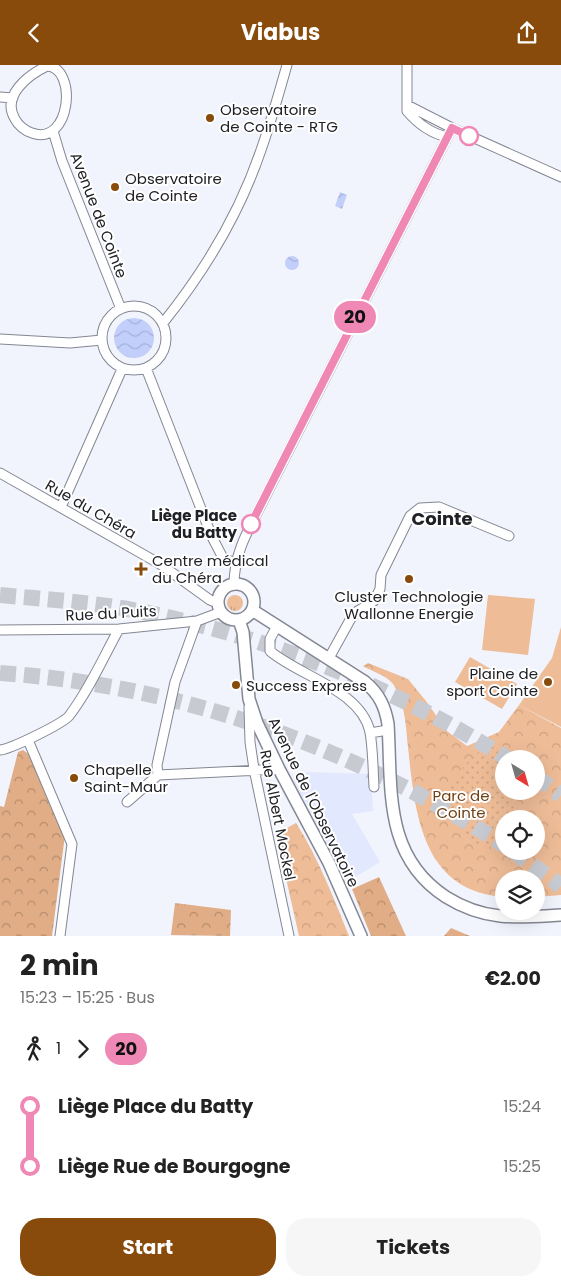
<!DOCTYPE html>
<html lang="en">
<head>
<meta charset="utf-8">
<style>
  :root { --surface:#fff; --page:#f6f6f6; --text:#222; --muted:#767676; --accent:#884b0c }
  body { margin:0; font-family:Poppins,sans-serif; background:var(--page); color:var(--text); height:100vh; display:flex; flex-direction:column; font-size:19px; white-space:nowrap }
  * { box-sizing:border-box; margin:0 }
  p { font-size:16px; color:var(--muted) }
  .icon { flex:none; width:28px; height:28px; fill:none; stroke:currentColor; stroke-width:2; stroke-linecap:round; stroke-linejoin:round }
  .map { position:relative; height:871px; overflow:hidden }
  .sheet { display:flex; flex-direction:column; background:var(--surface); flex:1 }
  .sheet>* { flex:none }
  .badge { padding:0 10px; border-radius:16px; font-size:18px; line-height:32px }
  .needle { width:32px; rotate:143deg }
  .tools { position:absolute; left:495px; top:685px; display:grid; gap:10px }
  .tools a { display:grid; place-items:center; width:50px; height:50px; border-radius:50%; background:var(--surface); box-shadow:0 5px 20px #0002; font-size:25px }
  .map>.badge { position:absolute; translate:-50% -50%; box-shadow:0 0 0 2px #fff }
  .legs { display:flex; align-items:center; gap:8px; height:55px; padding:0 20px; font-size:16px }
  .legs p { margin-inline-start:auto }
  .overview { display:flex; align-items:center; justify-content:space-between; height:85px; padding:0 20px }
  h1 { font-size:28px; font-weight:700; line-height:38px }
  .action { display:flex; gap:10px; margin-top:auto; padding:10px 20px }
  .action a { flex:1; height:58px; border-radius:20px; background:var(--accent); color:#fff; font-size:20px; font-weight:700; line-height:58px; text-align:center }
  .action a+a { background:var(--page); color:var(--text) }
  ul { padding:0 20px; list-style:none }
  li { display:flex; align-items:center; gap:18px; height:60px; font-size:19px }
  li i { display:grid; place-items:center; width:8px; height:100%; margin:0 6px; background:currentColor }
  li i::after { content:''; width:12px; height:12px; margin:-6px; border:4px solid; border-radius:50%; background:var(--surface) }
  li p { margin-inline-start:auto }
  li:first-child i { background:linear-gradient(#0000 50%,currentColor 0) }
  li:last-child i { background:linear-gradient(currentColor 50%,#0000 0) }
  header { display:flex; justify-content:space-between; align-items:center; height:65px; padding:0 20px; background:var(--accent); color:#fff; font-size:22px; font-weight:700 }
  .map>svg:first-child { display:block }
  .built { fill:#e2e8fd }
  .grass { fill:url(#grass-tufts) }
  .forest { fill:url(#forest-crowns) }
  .park { fill:url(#park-crowns); fill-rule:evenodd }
  .garden { fill:url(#garden-dots) }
  .pitch { fill:#eebc97 }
  .water { fill:url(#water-waves) }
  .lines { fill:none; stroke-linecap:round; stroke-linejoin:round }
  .motorway-tunnel { stroke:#c8cad2; stroke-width:16; stroke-dasharray:16 8; stroke-linecap:butt }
  .minor-casing { stroke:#838793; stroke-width:11 }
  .tertiary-casing { stroke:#838793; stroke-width:14 }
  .minor { stroke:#fff; stroke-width:9 }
  .tertiary { stroke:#fff; stroke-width:11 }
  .line-1-casing { stroke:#fff; stroke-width:11 }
  .line-1 { stroke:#f088b6; stroke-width:8 }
  .poi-dot { fill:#884b0c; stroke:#fff; stroke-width:2 }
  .stop-1-dot { fill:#fff; stroke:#f088b6; stroke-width:2.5 }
  .labels { text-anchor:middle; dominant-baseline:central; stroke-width:4; stroke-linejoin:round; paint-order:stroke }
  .poi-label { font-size:15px; fill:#202126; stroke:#fff; text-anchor:start }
  .street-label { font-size:15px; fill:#202126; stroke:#fff }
  .stop-label { font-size:15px; font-weight:bold; fill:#202126; stroke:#fff; text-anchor:end }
  .park-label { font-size:15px; fill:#704014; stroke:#fff }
  .quarter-label { font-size:18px; font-weight:bold; fill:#202126; stroke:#fff }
</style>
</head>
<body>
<header><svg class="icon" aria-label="back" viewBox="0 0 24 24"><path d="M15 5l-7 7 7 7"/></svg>Viabus<svg class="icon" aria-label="share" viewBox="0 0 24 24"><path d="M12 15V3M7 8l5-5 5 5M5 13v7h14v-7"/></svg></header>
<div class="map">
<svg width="561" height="871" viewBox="0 0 561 871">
  <defs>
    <pattern id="grass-tufts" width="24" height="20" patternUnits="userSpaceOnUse" patternTransform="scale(1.25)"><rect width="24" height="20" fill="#eebc97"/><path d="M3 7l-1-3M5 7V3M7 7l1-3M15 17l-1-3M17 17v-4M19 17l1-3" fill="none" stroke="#cca182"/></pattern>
    <pattern id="forest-crowns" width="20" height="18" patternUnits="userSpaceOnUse" patternTransform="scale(1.25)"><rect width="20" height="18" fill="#e0ad86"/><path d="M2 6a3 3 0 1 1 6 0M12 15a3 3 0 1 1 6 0" fill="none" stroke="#b58c6d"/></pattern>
    <pattern id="park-crowns" width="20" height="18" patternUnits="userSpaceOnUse" patternTransform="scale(1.25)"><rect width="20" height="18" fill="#eebc97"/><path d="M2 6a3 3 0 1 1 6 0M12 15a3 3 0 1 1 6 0" fill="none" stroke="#cca182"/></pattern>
    <pattern id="garden-dots" width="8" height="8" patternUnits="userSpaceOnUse" patternTransform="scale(1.25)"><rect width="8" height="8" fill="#eebc97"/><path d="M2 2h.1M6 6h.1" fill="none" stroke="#cca182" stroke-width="1.8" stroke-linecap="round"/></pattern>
    <pattern id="water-waves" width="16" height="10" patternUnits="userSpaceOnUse" patternTransform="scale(1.25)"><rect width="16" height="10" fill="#c2cffb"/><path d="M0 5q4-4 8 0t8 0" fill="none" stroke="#a6b1d7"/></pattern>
  </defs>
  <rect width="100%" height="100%" fill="#f2f4fd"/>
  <!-- built -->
  <path class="built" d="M306,707l65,2 2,37 -21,3 28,48 -33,20 -54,-103z"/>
  <!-- grass -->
  <path class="grass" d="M227 538a8 8 0 1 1 16 0a8 8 0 1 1-16 0Z"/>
  <!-- forest -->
  <path class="forest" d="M23,685l7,5 35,80 -13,101h-52v-130l4,1 14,-55z
    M379,812l27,59h-35l-19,-47z
    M175,838l56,7 -1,26 -59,-1z
    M451,863l19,8h-26z"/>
  <!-- park -->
  <path class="park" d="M368,598l40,16 18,22 21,30 20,15 32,-14 20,-27 42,23v167l-25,2v-18h-32v18c-83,-6 -89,-85 -96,-150 -2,-20 -3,-46 -15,-63 -7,-9 -20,-12 -30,-18zM504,694h32v32h-32zM504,754h32v32h-32z
    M296,758c22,34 38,76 53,113h-50l-23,-102z"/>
  <!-- garden -->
  <path class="garden" d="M486,681l21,2 16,5 -2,6h-17v32h16c-2,13 -8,20 -18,28l-1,12 -7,16c-6,-1 -13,-1 -19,-3 -18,-10 -31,-37 -24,-57 7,-17 21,-30 35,-41z"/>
  <!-- pitch -->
  <path class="pitch" d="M488,530l47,4 -7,56 -46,-5z
    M561,562v100l-42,-22 33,-47z
    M470,592l47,27 -15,25 -47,-27z"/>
  <!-- water -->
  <path class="water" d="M340,127l7,3 -5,14 -7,-3z
    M285 198a7 7 0 1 1 14 0a7 7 0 1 1-14 0Z
    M114 273a20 20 0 1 1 40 0a20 20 0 1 1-40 0Z"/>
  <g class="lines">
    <!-- motorway-tunnel -->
    <path class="motorway-tunnel" d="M0,530c43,4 86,7 128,14 135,25 264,77 380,150
      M0,608c180,12 353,74 504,172
      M536,712l25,18
      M513,786l48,35"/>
    <!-- minor casing -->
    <g class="minor-casing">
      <path id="minor" d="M407,0v46c11,13 23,22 40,26
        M47,1c31,1 24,81 -15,67 -7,-2 -14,-8 -17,-14 -14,-23 13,-44 32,-53z
        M0,32l13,1
        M407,40l45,23 109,49
        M53,66l9,30 59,148
        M102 273a32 32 0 1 1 64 0a32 32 0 1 1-64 0Z
        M163,258c41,-51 77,-111 98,-173 10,-28 18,-57 26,-85
        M0,274l70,4 32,-3
        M146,303l66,169 11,21 12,5
        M0,408l160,91 50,36 8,3
        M61,442l61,-138
        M234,520c0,-33 15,-56 29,-84l189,-373
        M277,561l-7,13v12c29,25 91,39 100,81 3,18 3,37 4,55
        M0,565l119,-1 78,-8 24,-9
        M329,593l21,-38 6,-8 18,-11 6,-12 1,-14 29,-59 10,-8 19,-1 70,29
        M249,642l1,35 4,27 35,167
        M370,668l18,-3
        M28,675l44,104 -12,92
        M0,685c11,-1 62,-26 69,-34 20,-26 34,-58 50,-87
        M158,710l-1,-10 18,-83 22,-61
        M158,710l121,-6
        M127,737l31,-27"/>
    </g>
    <!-- tertiary casing -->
    <g class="tertiary-casing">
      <path id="tertiary" d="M218 537a18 18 0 1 1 36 0a18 18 0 1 1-36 0Z
        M252,545l113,72c14,12 20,24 23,42 4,65 -5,132 58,173 16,10 34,17 54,19 20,2 41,0 61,-1
        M239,555l4,12 6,67 8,24 22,46 50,94 32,73"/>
    </g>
    <!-- minor -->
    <use href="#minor" class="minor"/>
    <!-- tertiary -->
    <use href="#tertiary" class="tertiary"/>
  </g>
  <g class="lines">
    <!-- line-1 casing -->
    <g class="line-1-casing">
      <path id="line-1" d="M251,459l201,-396 17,8"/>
    </g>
    <!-- line-1 -->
    <use href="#line-1" class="line-1"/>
  </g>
  <!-- markers -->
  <g class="poi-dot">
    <circle cx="210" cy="53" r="5"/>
    <circle cx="115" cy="122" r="5"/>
    <path d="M138.5 496.5h5v5h5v5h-5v5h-5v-5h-5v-5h5z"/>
    <circle cx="409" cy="514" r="5"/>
    <circle cx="548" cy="617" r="5"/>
    <circle cx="236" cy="620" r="5"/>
    <circle cx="74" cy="713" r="5"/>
  </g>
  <g class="stop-1-dot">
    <circle cx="469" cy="71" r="9"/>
    <circle cx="251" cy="459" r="9"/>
  </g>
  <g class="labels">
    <!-- poi labels -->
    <g class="poi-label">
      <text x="220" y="44">Observatoire<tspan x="220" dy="17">de Cointe - RTG</tspan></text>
      <text x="125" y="113">Observatoire<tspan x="125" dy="17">de Cointe</tspan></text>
      <text x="152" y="495">Centre médical<tspan x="152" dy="17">du Chéra</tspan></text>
      <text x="409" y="531" text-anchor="middle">Cluster Technologie<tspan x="409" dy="17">Wallonne Energie</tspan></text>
      <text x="538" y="608" text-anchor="end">Plaine de<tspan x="538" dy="17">sport Cointe</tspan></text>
      <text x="246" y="620">Success Express</text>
      <text x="84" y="704">Chapelle<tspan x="84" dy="17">Saint-Maur</tspan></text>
    </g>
    <!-- street labels -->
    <g class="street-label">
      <text transform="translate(99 150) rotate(69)">Avenue de Cointe</text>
      <text transform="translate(91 444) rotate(30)">Rue du Chéra</text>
      <text transform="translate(111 548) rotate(-3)">Rue du Puits</text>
      <text transform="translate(314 737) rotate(64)">Avenue de l'Observatoire</text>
      <text transform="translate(278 750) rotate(79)">Rue Albert Mockel</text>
    </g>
    <!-- stop labels -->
    <g class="stop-label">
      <text x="237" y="450">Liège Place<tspan x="237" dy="17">du Batty</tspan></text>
    </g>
    <!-- park labels -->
    <g class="park-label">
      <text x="461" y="730">Parc de<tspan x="461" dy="17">Cointe</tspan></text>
    </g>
    <!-- quarter labels -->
    <g class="quarter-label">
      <text x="442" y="453">Cointe</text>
    </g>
  </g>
</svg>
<div class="tools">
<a><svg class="needle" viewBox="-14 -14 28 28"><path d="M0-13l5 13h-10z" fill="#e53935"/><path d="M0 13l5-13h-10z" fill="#767676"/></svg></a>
<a><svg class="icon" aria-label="locate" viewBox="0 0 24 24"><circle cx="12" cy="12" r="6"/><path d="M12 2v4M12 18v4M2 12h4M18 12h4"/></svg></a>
<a><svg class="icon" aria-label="layers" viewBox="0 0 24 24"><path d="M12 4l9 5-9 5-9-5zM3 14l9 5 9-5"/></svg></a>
</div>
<b class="badge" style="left:355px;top:252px;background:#f088b6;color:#111">20</b>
</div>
<section class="sheet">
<div class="overview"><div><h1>2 min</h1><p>15:23 – 15:25 · Bus</p></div><b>€2.00</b></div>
<div class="legs"><svg class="icon" aria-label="walk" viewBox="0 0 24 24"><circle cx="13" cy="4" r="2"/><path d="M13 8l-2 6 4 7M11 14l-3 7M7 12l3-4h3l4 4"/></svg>1<svg class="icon" aria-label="forward" viewBox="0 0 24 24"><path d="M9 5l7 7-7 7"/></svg><b class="badge" style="background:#f088b6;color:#111">20</b></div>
<ul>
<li><i style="color:#f088b6"></i><b>Liège Place du Batty</b><p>15:24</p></li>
<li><i style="color:#f088b6"></i><b>Liège Rue de Bourgogne</b><p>15:25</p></li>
</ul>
<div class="action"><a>Start</a><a>Tickets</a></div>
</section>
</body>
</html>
